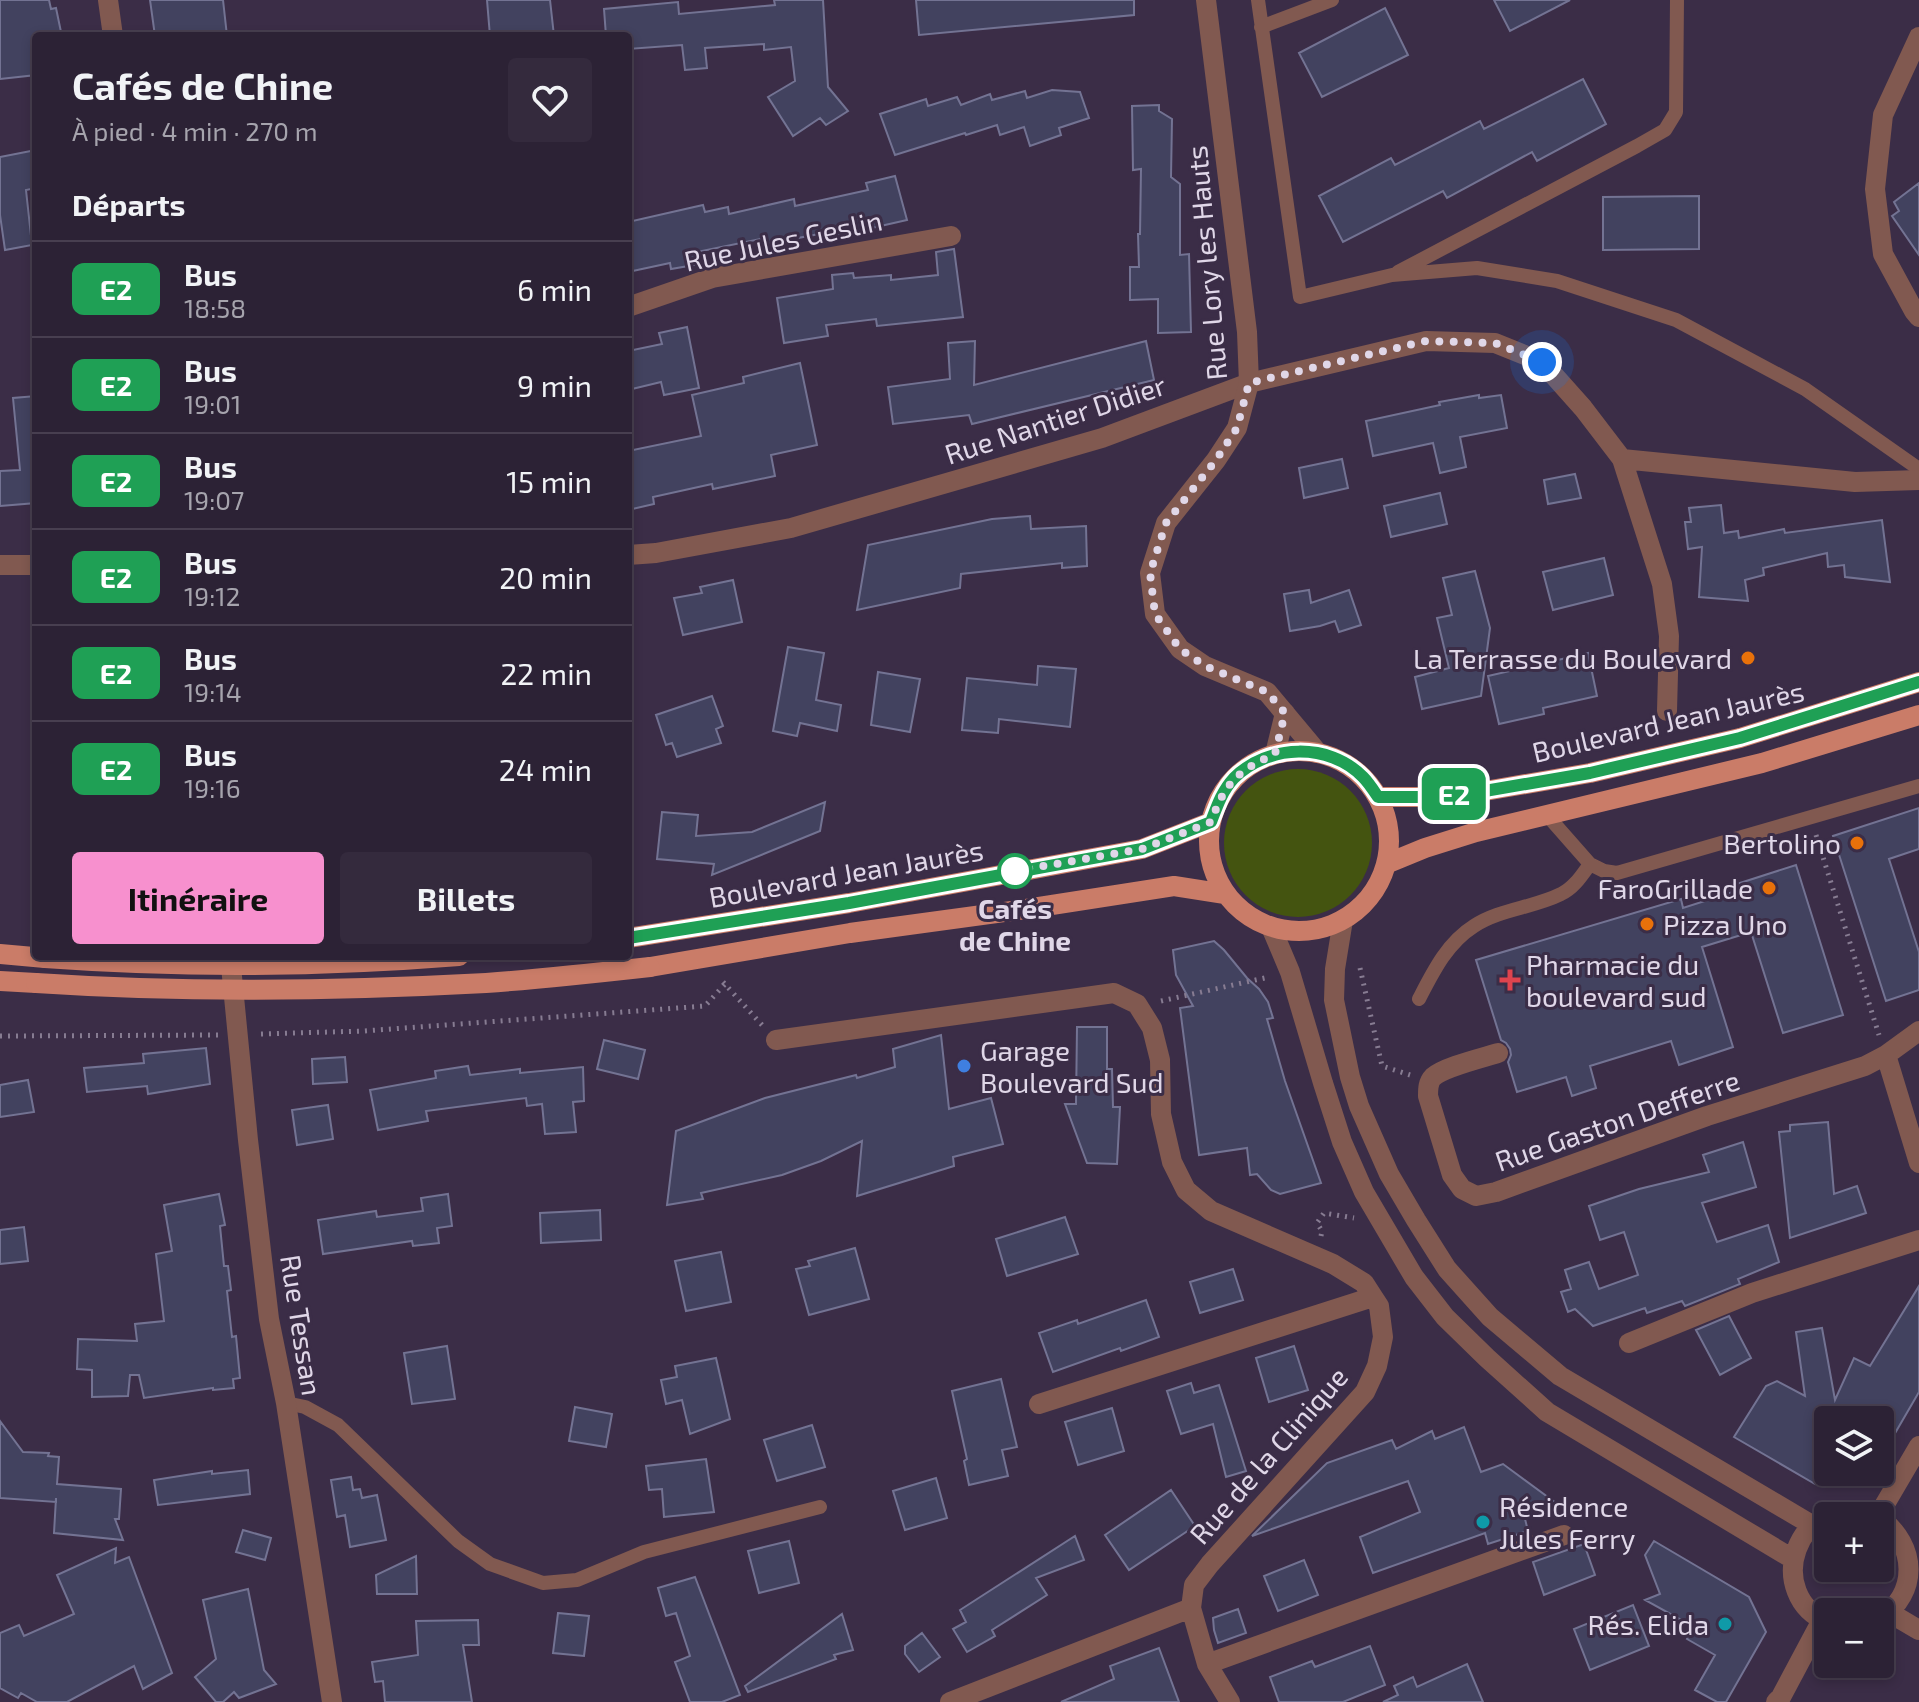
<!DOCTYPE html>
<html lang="fr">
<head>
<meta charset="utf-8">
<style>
  :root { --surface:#2c2235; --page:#342a3d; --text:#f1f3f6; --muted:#a6a4ad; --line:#483f50; --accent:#f790ce }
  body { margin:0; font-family:"Exo 2",sans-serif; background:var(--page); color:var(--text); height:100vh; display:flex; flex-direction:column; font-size:30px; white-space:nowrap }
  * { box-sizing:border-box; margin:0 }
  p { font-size:26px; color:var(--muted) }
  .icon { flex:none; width:44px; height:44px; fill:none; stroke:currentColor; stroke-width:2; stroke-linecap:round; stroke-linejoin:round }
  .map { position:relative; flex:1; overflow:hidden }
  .drawer { position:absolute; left:32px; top:32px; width:600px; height:928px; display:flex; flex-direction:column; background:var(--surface); border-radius:8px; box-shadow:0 4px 12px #0003,0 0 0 2px var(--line) }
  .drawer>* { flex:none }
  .badge { padding:0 16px; border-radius:12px; font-size:28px; line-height:52px }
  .buttons { position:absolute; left:1814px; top:1406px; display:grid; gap:16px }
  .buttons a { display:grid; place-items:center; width:80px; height:80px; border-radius:8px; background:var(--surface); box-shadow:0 4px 12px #0003,0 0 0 2px var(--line); font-size:40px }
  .you { position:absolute; width:40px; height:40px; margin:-20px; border:6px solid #fff; border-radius:50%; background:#1a73e8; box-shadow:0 0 0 12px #1a73e833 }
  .map>.badge { position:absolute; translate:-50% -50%; box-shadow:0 0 0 4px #fff }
  h2 { padding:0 40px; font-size:30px; line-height:72px }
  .round { display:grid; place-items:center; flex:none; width:84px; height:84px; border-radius:8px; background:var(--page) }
  .head { display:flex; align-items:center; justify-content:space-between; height:136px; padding:0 40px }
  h1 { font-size:38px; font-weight:700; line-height:60px }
  .cta { display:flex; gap:16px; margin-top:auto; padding:16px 40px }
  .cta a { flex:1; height:92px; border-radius:8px; background:var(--accent); color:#111; font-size:32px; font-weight:700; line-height:92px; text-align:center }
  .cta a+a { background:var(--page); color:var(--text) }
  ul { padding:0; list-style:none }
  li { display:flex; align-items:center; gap:24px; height:96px; padding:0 40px; border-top:2px solid var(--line) }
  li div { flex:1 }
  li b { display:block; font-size:30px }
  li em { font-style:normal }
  li .badge { min-width:88px; font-weight:700; text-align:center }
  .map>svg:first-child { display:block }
  .green { fill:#445410 }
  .building { fill:#42425f; stroke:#737393; stroke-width:2 }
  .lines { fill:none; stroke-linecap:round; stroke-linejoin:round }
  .path { stroke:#877c92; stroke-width:5; stroke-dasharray:2 6; stroke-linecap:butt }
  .service { stroke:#815950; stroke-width:14 }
  .minor { stroke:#815950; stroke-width:20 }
  .tertiary { stroke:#815950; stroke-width:20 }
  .primary { stroke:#ca7c68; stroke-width:20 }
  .primary-bridge { stroke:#ca7c68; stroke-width:20 }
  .line-casing { stroke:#fff; stroke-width:18 }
  .line { stroke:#1fa055; stroke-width:12 }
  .walk { stroke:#e0d7e8; stroke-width:8; stroke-dasharray:0 14.4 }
  .food-dot { fill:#e8710a; stroke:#3b2d47; stroke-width:3 }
  .stop-dot { fill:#fff; stroke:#1fa055; stroke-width:4 }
  .health-dot { fill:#e0444e; stroke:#3b2d47; stroke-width:3 }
  .shop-dot { fill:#3f7fe0; stroke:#3b2d47; stroke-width:3 }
  .culture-dot { fill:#0f9aa8; stroke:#3b2d47; stroke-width:3 }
  .labels { text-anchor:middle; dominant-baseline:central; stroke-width:6; stroke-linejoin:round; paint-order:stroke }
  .street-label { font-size:28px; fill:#e0d7e8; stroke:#3b2d47 }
  .poi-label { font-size:28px; fill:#e0d7e8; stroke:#3b2d47; text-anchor:end }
  .stop-label { font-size:28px; font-weight:bold; fill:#e0d7e8; stroke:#3b2d47 }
</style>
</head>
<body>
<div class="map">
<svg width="1919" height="1702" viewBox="0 0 1919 1702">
  <rect width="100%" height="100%" fill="#3b2d47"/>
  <!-- green -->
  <path class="green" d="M1224 843a74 74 0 1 1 148 0a74 74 0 1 1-148 0Z"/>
  <!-- building -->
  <path class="building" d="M0,0h49l2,9 5,-1 5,24 -6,1v3h-19v39l-36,4z
    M150,0h73l4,36h-72z
    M487,0h63l4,36h-64z
    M774,0h49l5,87 20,24 -22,14 -6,-7 -27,18 -25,-39 27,-16 -4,-34 -27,3v-6l-59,4 2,20 -22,2 -3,-25 -54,4v-13h-22l-2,-27 74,-7 1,12 96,-9z
    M916,0h218v15l-215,20z
    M1494,0h76l-60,31z
    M1385,8l23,47 -86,42 -23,-44z
    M1583,79l23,45 -69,37 -5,-9 -85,46 -4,-7 -100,51 -24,-46 72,-38 4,7 85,-44 4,8z
    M1052,90l28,2 9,26 -30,10 2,7 -31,11 -6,-19 -24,8 -3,-10 -31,10 -1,-2 -70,22 -15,-41 46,-15 2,7 29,-9 4,8 29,-11 2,6 33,-9 2,7z
    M1159,105v6l13,8 -1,58 9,7v71l9,-1 2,78 -33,1v-34l-28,1v-33h9l-1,-33h2l1,-65 -8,1 -1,-64z
    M36,150v38l-10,2 6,55 -27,5 -5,-35v-58z
    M895,176l12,44 -75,17 -2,-5 -64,12 -1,-6 -68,14 3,12 -29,5 -1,-6 -42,9v-50l75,-17 2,7 23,-5 1,7 65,-15 1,7 73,-16 -2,-7z
    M1919,183v72l-27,-39 7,-5 -5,-9z
    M1699,196v53l-96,1v-53z
    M954,249l9,68 -86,9 -1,-7 -50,6 2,11 -44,7 -7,-45 56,-9 -1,-14 21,-2 1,5 37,-3v5l47,-5 -2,-23z
    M687,327l12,61 -35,7 -3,-13 -29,7 -4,-24v-14l34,-7 -3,-11z
    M975,341l-1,44 172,-44 8,39 -182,44 -3,-9 -76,9 -5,-37 62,-8 -2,-36z
    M800,363l17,82 -46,10 4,21 -62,13 -1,-5 -59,13 1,7 -26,6v-59l73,-15 -9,-41 52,-12 -1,-6z
    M1479,395v3l22,-3 6,33 -47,9 6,30 -26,6 -7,-30 -60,13 -7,-35 74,-16 -1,-3z
    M36,396v107l-36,3v-35l20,-1 -7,-72z
    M1342,459l6,29 -44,10 -5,-30z
    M1575,474l6,24 -33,6 -4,-24z
    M1440,493l7,31 -56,13 -7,-31z
    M1721,505l3,28 14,-2 1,7 45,-9 1,4 97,-13 8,62 -45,-5 -1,-12 -16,2 -1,-14 -64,15 1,7 -19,5 3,21 -49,-4 3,-50 -14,2 -3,-27h6l-2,-14z
    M1030,516l1,13 55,-3 1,40 -25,2v-5l-101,11 -1,14 -103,22 11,-65 124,-26z
    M1604,558l9,37 -60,15 -10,-38z
    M1475,571l15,57 -9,68 -59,13 -7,-32 34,-9 -12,-50 15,-3 -9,-37z
    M733,580l9,42 -59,13 -9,-37 28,-5 -2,-6z
    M1309,590l2,13 38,-13 12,35 -22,7 -4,-11 -15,5 -30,5 -6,-37z
    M788,647l36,6 -8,47 25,5 -4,26 -37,-8 -3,13 -24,-5z
    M1588,653l9,43 -54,12 1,6 -45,10 -11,-48z
    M1038,666l38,3 -6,58 -71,-8 -1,14 -36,-3 5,-52 70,7z
    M878,672l42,7 -10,53 -39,-7z
    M712,696l11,30 -7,3 5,14 -44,14 -5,-14 -6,2 -10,-30z
    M825,802l-5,29 -108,44 2,-11 -57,-5 5,-47 36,3 -2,21 56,-4z
    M1919,808v41l-30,10 30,93v38l-33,11 -53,-165z
    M1796,865l47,150 -60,18 -32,-101 -49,15 31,100 -54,18 -8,-24 -81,25 6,22 -24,8 -6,-19 -49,15 -9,-30 3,-7 -1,-6 -4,-6 -5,-3 -25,-80 205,-61 2,9 56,-18 -2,-6z
    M1214,941l10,9 23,28 12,11 9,13 5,16 -6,1 18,62 36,102 -41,11 -9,-4 -14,-16 -7,1 -3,-27 -48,7 -19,-147 13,-2 -17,-31 -3,-25z
    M1077,1027h30v42h5l1,38h7l-3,57 -30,-1 -22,-59h11z
    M941,1035l8,74 42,-11 12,46 -50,13 1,9 -97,30 5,-55 -41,20 -39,14 -81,18 2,6 -36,6 9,-74 89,-33 91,-23 1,3 38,-11 -2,-18z
    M604,1040l41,10 -7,29 -41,-10z
    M206,1048l4,36 -62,10 -1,-8 -60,6 -3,-24 60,-5 -1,-9z
    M345,1057l2,25 -34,2 -1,-25z
    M468,1066l2,9 50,-6v4l63,-6 1,34 -11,1 3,30 -31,2 -3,-30 -15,2 -1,-8 -100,13 2,10 -50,9 -8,-40 66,-12 -1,-7z
    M28,1080l6,32 -34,5v-32z
    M328,1105l5,34 -36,6 -5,-35z
    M1828,1122l6,72 23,-8 9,27 -76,25 -11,-106 11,-1v-6z
    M1743,1142l13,45 -54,16 15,39 51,-17 11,37 -41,17 2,5 -55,22 -3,-5 -35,12 -2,-5 -52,18 -18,-17 -7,3 -7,-20 10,-3 -6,-19 24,-8 10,27 39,-14 -14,-43 -24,8 -11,-34 50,-17 70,-17 -6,-17z
    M219,1194l6,31 -5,1 4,40h4l3,24 -4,1 5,46 4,-1 4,42 -7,1 1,9 -21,2v-2l-69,10 -5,-23h-9l-2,21 -36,1v-27l-15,-1 1,-30 59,2 -2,-17 29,-3 -8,-67 16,-3 -8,-46z
    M448,1194l4,32 -15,2 2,15 -26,3 -1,-5 -89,13 -5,-34 58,-9 1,6 46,-6 -2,-13z
    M600,1210l1,30 -60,3 -1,-30z
    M1065,1217l13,37 -71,22 -11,-37z
    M24,1227l4,34 -28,3v-34z
    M855,1248l14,51 -60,16 -13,-46 14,-3 -2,-5z
    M721,1252l10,50 -45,9 -11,-50z
    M1233,1269l10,31 -43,13 -10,-31z
    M1919,1286v106l-39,67v-39h-52v46l-13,18 -81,-47 32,-51 11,-5 28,15 -9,-64 26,-4 13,72 19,-42 16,8z
    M1146,1300l13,37 -38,14 -1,-3 -67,24 -14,-39 38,-13 1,4z
    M1729,1316l22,42 -31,17 -24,-45z
    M447,1346l8,53 -43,5 -8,-51z
    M1294,1346l14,44 -39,12 -13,-44z
    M716,1358l14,61 -40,15 -8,-34 -16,4 -5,-24 16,-3 -2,-11z
    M1001,1379l16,68 -15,3 6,26 -39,9 -5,-24 3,-2 -15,-68z
    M1191,1383l3,10 25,-8 27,86 -20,6 -13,-53 -32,10 -14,-43z
    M575,1407l37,7 -6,33 -37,-6z
    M1112,1408l12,43 -46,14 -13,-43z
    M0,1421l23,31 26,1 -1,3 11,1 -2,27 64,5 -2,30h-4l8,21 -69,-7 2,-35v4l-56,-4z
    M812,1425l13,42 -48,14 -13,-41z
    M1464,1427l17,45 22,-8 57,42 -35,13 3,12 -40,13 -3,-11 -112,40 -13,-36 60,-25 -12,-31 -156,55 75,-73 65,-23 4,9 36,-18 3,8z
    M706,1459l8,53 -50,5 -2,-28 -13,1 -3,-24z
    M248,1470l2,24 -92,11 -4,-25 58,-9v3z
    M351,1477l2,13 7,-1 2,9 15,-3 9,45 -36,7 -5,-32 -8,2 -6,-37z
    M936,1478l11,40 -42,12 -12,-39z
    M1171,1490l24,36 -66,44 -24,-35z
    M243,1530l28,8 -6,22 -29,-8z
    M1075,1536l9,24 -48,18 11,17 -55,35 3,6 -28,16 -14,-23 13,-7 -6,-12z
    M789,1541l10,42 -40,10 -11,-42z
    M1654,1541l95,56 17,35 -40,70h-9l-22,-12 20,-35 -28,-16 7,-12 -49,-27 15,-6 -15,-39z
    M1584,1544l11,31 -51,20 -11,-33z
    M116,1548l-1,15 14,-6 43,116 -29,16 -9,-23 -67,36h-30l-16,-9 -3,5 -18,-10v-55l19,-8 5,11 50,-22 -17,-39z
    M416,1556l1,38h-40l-1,-19z
    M1304,1560l14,35 -40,16 -14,-35z
    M695,1577l45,118 -18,7h-32l-15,-40 15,-6 -14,-43 -10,3 -8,-28z
    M248,1589l16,81 12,14 -37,14 -5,-6 -11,10h-7l-21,-25 21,-18 -13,-59z
    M1633,1605l16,41 -59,24 -16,-41z
    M1238,1609l8,24 -28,10 -4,-13 -1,-12z
    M558,1613l31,3 -5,40 -31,-3z
    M842,1614l11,36 -19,5 2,4 -88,33 -3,-6z
    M478,1620l1,25h-16l9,57h-87l-2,-21 -8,1 -3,-20 46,-7 -2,-34z
    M922,1633l18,24 -21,15 -14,-18v-8z
    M1370,1646l15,39 -42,17h-64l-9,-25 42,-16 3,6z
    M1159,1648l20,54h-118l53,-23 -4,-13z
    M1467,1664l16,38h-100l15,-7 -4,-9 19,-9 4,10z"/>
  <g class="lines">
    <!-- path -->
    <path class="path" d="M1816,835l63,200
      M1360,968l22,98 28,9
      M723,982l39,43
      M1161,1001l108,-24
      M261,1034l103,-3 341,-25 20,-22
      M0,1036l219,-1
      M1321,1236l1,-5 -5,-8 7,-10 30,5"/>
    <!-- service -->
    <path class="service" d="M1258,0l42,297 92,-22 85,-7 80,13 119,39 129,69 114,80
      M1261,27l71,-27
      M1398,272l239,-126 28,-16 11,-18 1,-112
      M1546,814l44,50 14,7 13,2 302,-87
      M1419,999c14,-27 28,-56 55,-73 26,-17 59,-18 87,-32 13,-6 21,-19 29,-30
      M286,1403l19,4 33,18 120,116 32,23 53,19 34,-3 67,-28 176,-45"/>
    <!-- minor -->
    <path class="minor" d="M108,0l5,36
      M1919,37l-36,78 -8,74 8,65 31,57 5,6
      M628,307l84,-29 239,-42
      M1622,459l233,23 64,-2
      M628,555l28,-2 135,-25 311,-90 147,-55 177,-42 69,2 47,19 41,46 39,51 40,125 7,52 -2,75
      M0,565h36
      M230,956l18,184 21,179 17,84 46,299
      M776,1040l338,-47 23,11 15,24 8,32 1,54 11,48 14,28 25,21 122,53 31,19 9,14 6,9 4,31 -6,29 -12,26 -155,172 -16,21 -3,23 16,56 23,38
      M1498,1053c-16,5 -54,14 -65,24 -5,5 -5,12 -5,19l24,79 10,14 14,7 20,-4 211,-76 158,-50 21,-11 33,-24
      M1886,1055l33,108
      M1629,1343l123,-50 167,-53
      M1039,1404l334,-107
      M1878,1516l41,-70
      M1207,1664l357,-129
      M950,1702l241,-94
      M1776,1702l5,-5 41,-77"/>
    <!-- tertiary -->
    <path class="tertiary" d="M1206,0l41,332 2,51 -12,45 -21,32 -50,63 -16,50 5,41 25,35 25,17 62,26 51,61
      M1275,754l10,-41
      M1343,920l-8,49 -1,31 16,77 9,29 30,68 27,46 31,49 43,48 70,59 252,149
      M1271,927l19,45 33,111 19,59 22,50 50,85 31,40 42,41 60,54 246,147
      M1880,1518c37,28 39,74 0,101
      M1890,1613l29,17
      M1828,1622c-64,-25 -36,-133 49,-106"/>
    <!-- primary -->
    <path class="primary" d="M1209 841a90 90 0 1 1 180 0a90 90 0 1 1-180 0Z
      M1378,797h44l57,-5 111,-19 150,-35 179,-56
      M1386,864l39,-16 51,-16 286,-69 157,-48
      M628,938l221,-35 293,-54 69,-27
      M0,954l45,4
      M650,967l200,-34 176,-24 148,-23 51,8
      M0,981l36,2"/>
    <!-- primary-bridge -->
    <path class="primary-bridge" d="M45,958c138,10 277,9 414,-2
      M36,983c150,10 301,8 450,0 55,-4 110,-10 164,-16"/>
  </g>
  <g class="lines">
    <!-- line casing -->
    <g class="line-casing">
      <path id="line" d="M628,938l221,-35 293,-54 69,-27c6,-16 11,-31 23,-44 34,-34 95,-36 129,-1 6,6 11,14 15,20h44l57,-5 111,-19 150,-35 179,-56"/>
    </g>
    <!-- line -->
    <use href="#line" class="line"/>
    <!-- walk -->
    <path class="walk" d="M1015,871l127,-22 69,-27c14,-39 26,-51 64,-68l10,-41 -18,-21 -62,-26 -25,-17 -25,-35 -5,-41 16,-50 50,-63 21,-32 12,-45 177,-42 69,2 47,19"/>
  </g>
  <!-- markers -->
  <g class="food-dot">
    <circle cx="1748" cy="658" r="8"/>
    <circle cx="1857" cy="843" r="8"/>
    <circle cx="1769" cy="888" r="8"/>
    <circle cx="1647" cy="924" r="8"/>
  </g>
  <circle class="stop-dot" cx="1015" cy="871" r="16"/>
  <path class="health-dot" d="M1506 968h8v8h8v8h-8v8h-8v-8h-8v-8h8z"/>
  <circle class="shop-dot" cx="964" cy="1066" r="8"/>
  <g class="culture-dot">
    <circle cx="1483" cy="1522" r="8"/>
    <circle cx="1725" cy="1624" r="8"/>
  </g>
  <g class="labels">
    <!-- street labels -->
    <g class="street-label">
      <text transform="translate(783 240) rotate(-12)">Rue Jules Geslin</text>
      <text transform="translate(1206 263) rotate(-95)">Rue Lory les Hauts</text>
      <text transform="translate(1055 419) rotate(-18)">Rue Nantier Didier</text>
      <text transform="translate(1668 721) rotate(-13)">Boulevard Jean Jaurès</text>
      <text transform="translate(846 873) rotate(-10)">Boulevard Jean Jaurès</text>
      <text transform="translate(1617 1120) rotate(-19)">Rue Gaston Defferre</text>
      <text transform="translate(302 1325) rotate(81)">Rue Tessan</text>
      <text transform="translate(1268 1455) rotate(-49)">Rue de la Clinique</text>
    </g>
    <!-- poi labels -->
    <g class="poi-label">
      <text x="1732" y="658">La Terrasse du Boulevard</text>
      <text x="1841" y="843">Bertolino</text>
      <text x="1753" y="888">FaroGrillade</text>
      <text x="1663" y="924" text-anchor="start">Pizza Uno</text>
      <text x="1526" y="964" text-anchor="start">Pharmacie du<tspan x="1526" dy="32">boulevard sud</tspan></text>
      <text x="980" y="1050" text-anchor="start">Garage<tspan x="980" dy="32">Boulevard Sud</tspan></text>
      <text x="1499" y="1506" text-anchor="start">Résidence<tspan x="1499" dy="32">Jules Ferry</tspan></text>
      <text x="1709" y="1624">Rés. Elida</text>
    </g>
    <!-- stop labels -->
    <g class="stop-label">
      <text x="1015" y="908">Cafés<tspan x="1015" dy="32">de Chine</tspan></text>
    </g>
  </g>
</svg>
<div class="buttons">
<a><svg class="icon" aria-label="layers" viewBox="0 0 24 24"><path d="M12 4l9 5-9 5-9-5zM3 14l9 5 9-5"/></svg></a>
<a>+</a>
<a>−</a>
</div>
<div class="you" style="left:1542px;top:362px"></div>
<b class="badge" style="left:1454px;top:794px;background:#1fa055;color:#fff">E2</b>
<section class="drawer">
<div class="head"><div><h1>Cafés de Chine</h1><p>À pied · 4 min · 270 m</p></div><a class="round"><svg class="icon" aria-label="heart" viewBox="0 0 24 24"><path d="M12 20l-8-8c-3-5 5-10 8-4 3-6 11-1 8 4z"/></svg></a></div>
<h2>Départs</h2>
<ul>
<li><span class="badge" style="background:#1fa055;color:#fff">E2</span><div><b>Bus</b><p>18:58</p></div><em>6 min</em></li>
<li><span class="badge" style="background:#1fa055;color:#fff">E2</span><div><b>Bus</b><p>19:01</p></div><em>9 min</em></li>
<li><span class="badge" style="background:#1fa055;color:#fff">E2</span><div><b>Bus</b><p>19:07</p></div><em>15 min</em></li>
<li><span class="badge" style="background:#1fa055;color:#fff">E2</span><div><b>Bus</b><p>19:12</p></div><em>20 min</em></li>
<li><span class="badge" style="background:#1fa055;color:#fff">E2</span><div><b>Bus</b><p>19:14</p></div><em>22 min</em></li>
<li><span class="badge" style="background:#1fa055;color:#fff">E2</span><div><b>Bus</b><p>19:16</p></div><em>24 min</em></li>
</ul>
<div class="cta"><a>Itinéraire</a><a>Billets</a></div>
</section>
</div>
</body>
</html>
